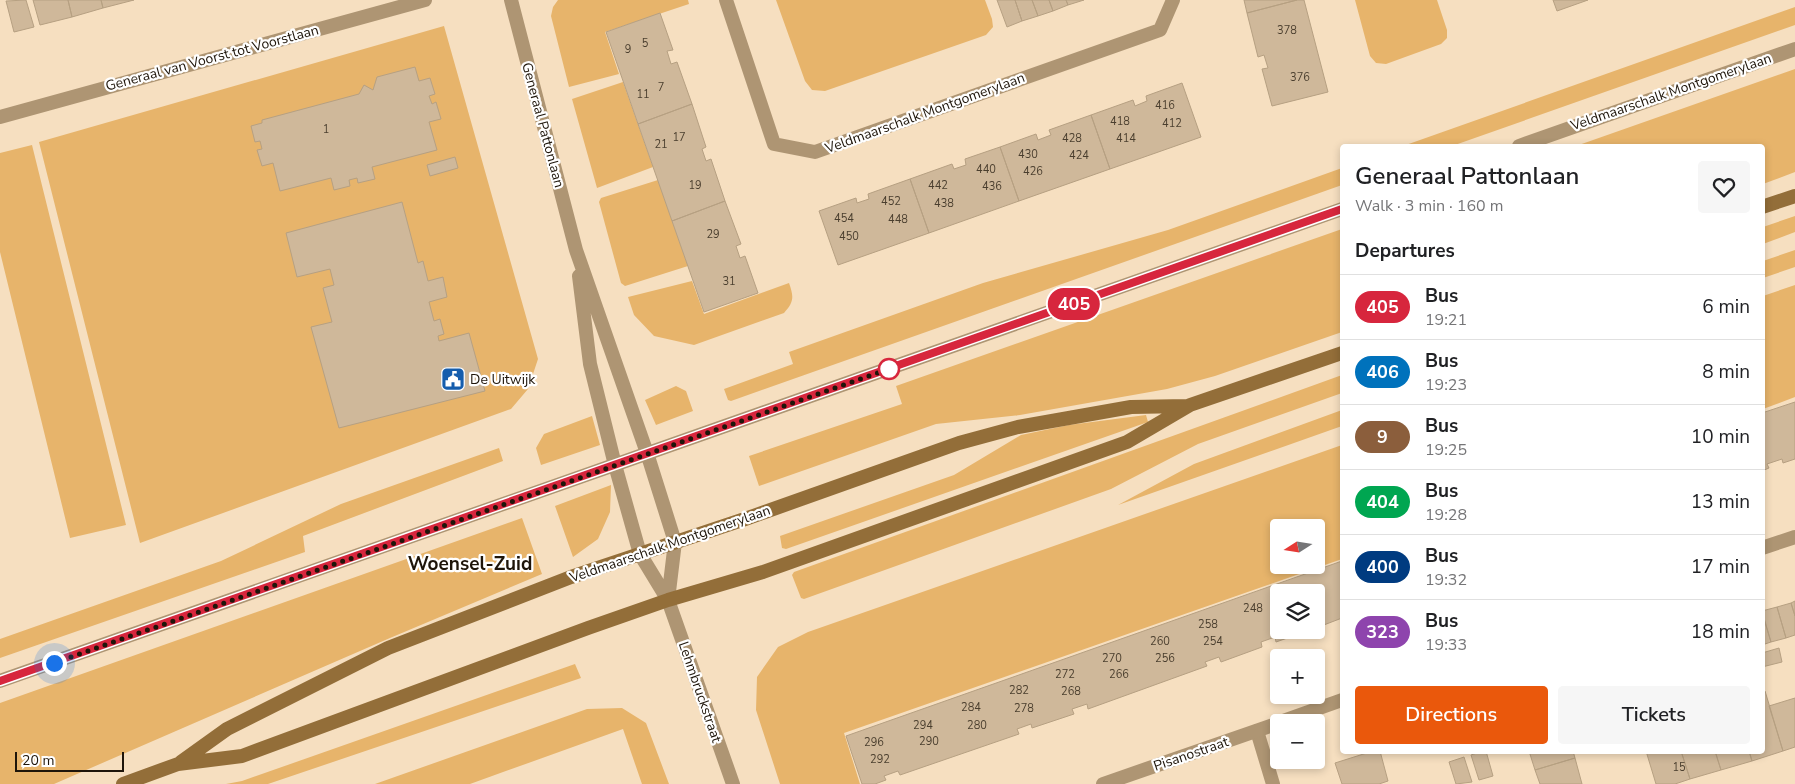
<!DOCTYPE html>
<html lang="en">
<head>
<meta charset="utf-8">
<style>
  :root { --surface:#fff; --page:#f6f6f6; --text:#202124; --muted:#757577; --line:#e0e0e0; --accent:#ea580c }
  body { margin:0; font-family:"Nunito Sans",sans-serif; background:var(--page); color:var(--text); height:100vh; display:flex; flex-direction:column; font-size:19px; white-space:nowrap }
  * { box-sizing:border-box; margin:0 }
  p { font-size:16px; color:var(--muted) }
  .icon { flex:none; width:28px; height:28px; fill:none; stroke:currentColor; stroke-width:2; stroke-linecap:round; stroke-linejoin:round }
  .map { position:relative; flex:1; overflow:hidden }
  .drawer { position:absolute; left:1340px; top:144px; width:425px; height:610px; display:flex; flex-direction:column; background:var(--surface); border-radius:5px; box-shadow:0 2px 8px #0003 }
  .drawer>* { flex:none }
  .badge { padding:0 10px; border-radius:16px; font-size:18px; line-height:32px }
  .needle { width:32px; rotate:258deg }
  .buttons { position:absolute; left:1270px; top:519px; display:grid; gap:10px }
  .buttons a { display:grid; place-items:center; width:55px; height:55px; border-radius:5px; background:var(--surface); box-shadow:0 2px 8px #0003; font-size:25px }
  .scale { position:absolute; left:15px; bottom:12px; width:109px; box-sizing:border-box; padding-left:5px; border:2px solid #1e150a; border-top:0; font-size:14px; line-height:18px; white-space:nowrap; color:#1e150a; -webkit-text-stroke:4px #fff; paint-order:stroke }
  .you { position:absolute; width:25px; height:25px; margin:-12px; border:4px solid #fff; border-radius:50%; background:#1a73e8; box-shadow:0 0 0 8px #1a73e833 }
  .map>.badge { position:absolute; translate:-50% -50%; box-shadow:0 0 0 2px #fff }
  h2 { padding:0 15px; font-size:19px; line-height:45px }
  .round { display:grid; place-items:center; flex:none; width:52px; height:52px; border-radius:5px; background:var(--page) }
  .overview { display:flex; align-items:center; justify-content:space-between; height:85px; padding:0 15px }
  h1 { font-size:24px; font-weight:600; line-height:38px }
  .action { display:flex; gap:10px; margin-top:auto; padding:10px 15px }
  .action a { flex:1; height:58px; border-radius:5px; background:var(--accent); color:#fff; font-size:20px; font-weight:600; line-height:58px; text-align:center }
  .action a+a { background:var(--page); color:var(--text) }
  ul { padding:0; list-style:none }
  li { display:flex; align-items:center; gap:15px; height:65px; padding:0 15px; border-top:1px solid var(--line) }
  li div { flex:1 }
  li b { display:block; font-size:19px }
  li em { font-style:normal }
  li .badge { min-width:55px; font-weight:700; text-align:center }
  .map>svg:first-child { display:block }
  .green { fill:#e7b46b; fill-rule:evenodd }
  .building { fill:#cfb89a; stroke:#b6a082 }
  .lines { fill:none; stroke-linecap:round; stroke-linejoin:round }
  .service { stroke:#ae9573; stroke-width:14 }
  .minor { stroke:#ae9573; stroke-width:14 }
  .tertiary { stroke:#ae9573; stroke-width:14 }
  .secondary { stroke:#936e39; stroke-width:14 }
  .line-casing { stroke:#fff; stroke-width:11 }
  .line { stroke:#d7263d; stroke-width:8 }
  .walk { stroke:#1e150a; stroke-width:5; stroke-dasharray:0 9 }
  .stop-dot { fill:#fff; stroke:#d7263d; stroke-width:2.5 }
  .labels { text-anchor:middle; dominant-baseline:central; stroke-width:4.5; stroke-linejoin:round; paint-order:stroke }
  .number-label { font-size:11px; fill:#4a3e2e }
  .street-label { font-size:14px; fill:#1e150a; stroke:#fff }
  .poi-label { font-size:14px; fill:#1e150a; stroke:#fff; text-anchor:start }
  .district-label { font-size:19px; font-weight:bold; fill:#1e150a; stroke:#fff }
</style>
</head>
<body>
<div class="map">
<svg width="1795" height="784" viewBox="0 0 1795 784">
  <rect width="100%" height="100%" fill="#f6dfc0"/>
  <!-- green -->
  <path class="green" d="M558,0h130l1,4 -84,28 14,42 -50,13 -18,-71 2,-9z
    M776,0h209l7,19 1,8 -7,8 -161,56 -13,-1 -7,-9z
    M1355,0h82l10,30v8l-6,6 -55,20 -10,-1 -6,-7z
    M1795,7v18l-343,121h-49z
    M444,26l94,333 -10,30 -17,20 -371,134 -101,-401z
    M1795,69v103l-32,12 -1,-38h-186z
    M623,82l30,85 -56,21 -25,-89z
    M32,145l94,380 -56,13 -70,-286v-99z
    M1342,168v17l-611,216 -3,-1 -4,-11 69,-25 -4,-12 194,-69 185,-53z
    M658,180l30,86 -63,20 -4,-3 -22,-81 2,-4z
    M1795,216v16l-32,12v-17z
    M1342,229v103l-127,44 -48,13 -147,26 -84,9 -177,62 -10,-30 153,-52 -6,-18z
    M1795,250v17l-32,11v-17z
    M692,281l12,33 85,-31c5,14 5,19 -5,30l-90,32 -40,-9 -20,-21 -6,-18z
    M1795,285v112l-32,12v-113z
    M1342,375v18l-144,51 -87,45 -307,110 -3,-1 -9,-23 2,-3z
    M676,386l10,5 7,20 -37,14 -11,-25z
    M1342,410v16l-224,79 76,-41z
    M1146,415l2,7 -362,127 -4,-1 -2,-12 174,-61 67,-40 48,-10z
    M592,416l8,29 -59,20 -5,-17 8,-14z
    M1342,445v114l-498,174 16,51h-80l-24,-74 1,-33 21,-30 30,-15zM1279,528h37v37h-37z
    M499,448l4,13 -200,75 2,16 -305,106v-19l221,-78 120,-57z
    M611,485l-1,27 -12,27 -25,18 -18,-51z
    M522,518l20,56 -152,64 -336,146h-54v-81z
    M575,664l6,14 -313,106h-42l16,-3z
    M622,708l24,15 23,61h-27l-19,-55 -153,55h-95l212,-75z"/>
  <!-- building -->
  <path class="building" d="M26,0l8,27 -20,5 -8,-31z
    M33,0h35l4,17 -32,8z
    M68,0h33l2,8 -31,9z
    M101,0h33l-31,8z
    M997,0h18l7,21 -15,6z
    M1015,0h17l6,16 -16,5z
    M1032,0h17l4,11 -15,5z
    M1049,0h17l2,5 -15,6z
    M1066,0h18l-16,5z
    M1244,0h53l-50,13z
    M1297,0h7l24,92 -56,14 -10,-37 6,-1 -4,-13 -6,2 -11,-44z
    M1553,0h35l-31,11z
    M660,13l13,37 -6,1 4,13 6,-2 15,42 -54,20 -32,-92z
    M415,67l4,14 11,-3 5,16 -6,2 3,8 4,-2 5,17 -12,3 8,28 -65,17 3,12 -17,4 -1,-5 -8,2 1,6 -16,4 -3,-12 -51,13 -7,-28 -11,3 -5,-16 5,-1 -2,-8 -5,1 -4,-16 11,-3v-3l97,-26 5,-9 9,5 4,-13z
    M1182,83l19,54 -91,32 -19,-54 42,-15 2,6 12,-5 -1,-5z
    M692,104l14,43 -4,2 4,12 5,-2 14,42 -53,20 -34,-97z
    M1091,115l19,54 -91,32 -19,-54 36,-13 2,6 13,-5 -2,-5z
    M1000,147l19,54 -90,32 -19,-54 42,-15 2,5 12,-4 -1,-6z
    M455,157l3,11 -28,8 -3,-11z
    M910,179l19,54 -91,32 -19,-54 37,-13 1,5 12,-4 -1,-5z
    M725,201l16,43 -5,2 4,12 5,-2 13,37 -54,19 -32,-91z
    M402,202l16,61 5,-2 5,20 15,-4 4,20 -18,5 5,19 6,-2 4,15 -6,2 1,5 30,-8 16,58 -146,37 -28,-101 21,-5 -9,-34 11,-3 -4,-16 -33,8 -11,-44z
    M1795,402v57l-12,4 -1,-4 -15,5 2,4 -7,3v-58z
    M1342,561v57l-26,10v-36h-37v38h31l-34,12 -1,-5 -14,5 1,5 -41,15 -2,-5 -14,5 2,4 -119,43 -1,-5 -15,5 2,5 -42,14 -1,-4 -14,5 2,5 -119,41 -2,-4 -14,5 2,4 -11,4h-13l-16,-48z
    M1795,601v15l-4,-13z
    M1791,603l4,13v19l-9,3 -9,-31z
    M1777,607l9,31 -15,4 -9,-31z
    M1762,613l9,29 -9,3z
    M1779,648l3,14 -20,5v-14z
    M1765,691l18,60 -31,10 -3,-10h13v-59z
    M1795,698v49l-12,4 -14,-45z
    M1373,751h7l8,30 -9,3h-37l-7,-21z
    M1483,751h3l7,25 -14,4 -8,-25z
    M1529,751h44l2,7 -40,12z
    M1646,751h35l9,28 -15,5h-19z
    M1681,751h34l6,19 -31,9z
    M1715,751h34l3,10 -31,9z
    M1464,757l8,25 -16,2 -7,-22z
    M1575,758l7,26h-42l-5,-14z"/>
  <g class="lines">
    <!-- service -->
    <path class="service" d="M1519,146l276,-97
      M0,681l1342,-472"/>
    <!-- minor -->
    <path class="minor" d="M726,0l48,144 41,8 345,-122 13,-30
      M0,117l425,-117
      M1257,731l16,53"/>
    <!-- tertiary -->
    <path class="tertiary" d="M511,0l65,250 71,203 28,89 -7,58
      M579,276l11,88 25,101 25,89 28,46 65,184
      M1762,548l33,-11
      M1280,722l62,-22
      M1103,784l176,-61"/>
    <!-- secondary -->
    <path class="secondary" d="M1762,207l33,-11
      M181,762l46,-33 161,-81 183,-71 174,-58 214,-76 59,-16 113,-20 56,-1
      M123,784l55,-20 64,-8 346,-128 80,-28 95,-28 364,-130 63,-37 152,-52"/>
  </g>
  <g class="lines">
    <!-- line casing -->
    <g class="line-casing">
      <path id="line" d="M0,681l1342,-472"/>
    </g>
    <!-- line -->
    <use href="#line" class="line"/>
    <!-- walk -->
    <path class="walk" d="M54,663l835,-294"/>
  </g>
  <!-- icons -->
  <defs>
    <g id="civic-square" transform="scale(1.25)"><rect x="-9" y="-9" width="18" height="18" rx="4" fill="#155dad" stroke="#fff"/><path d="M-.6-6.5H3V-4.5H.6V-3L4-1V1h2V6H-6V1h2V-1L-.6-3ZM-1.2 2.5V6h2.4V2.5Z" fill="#fff"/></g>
  </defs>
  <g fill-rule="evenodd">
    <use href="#civic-square" x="453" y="379"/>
  </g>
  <!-- markers -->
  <circle class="stop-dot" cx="889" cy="369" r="10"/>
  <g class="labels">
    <!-- number labels -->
    <g class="number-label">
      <text x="1287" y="30">378</text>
      <text x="645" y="43">5</text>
      <text x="628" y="49">9</text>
      <text x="1300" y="77">376</text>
      <text x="661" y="87">7</text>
      <text x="643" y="94">11</text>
      <text x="1165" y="105">416</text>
      <text x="1120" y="121">418</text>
      <text x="1172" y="123">412</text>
      <text x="326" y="129">1</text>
      <text x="679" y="137">17</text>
      <text x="1072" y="138">428</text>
      <text x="1126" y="138">414</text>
      <text x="661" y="144">21</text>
      <text x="1028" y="154">430</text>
      <text x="1079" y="155">424</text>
      <text x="986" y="169">440</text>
      <text x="1033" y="171">426</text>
      <text x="695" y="185">19</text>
      <text x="938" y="185">442</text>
      <text x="992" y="186">436</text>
      <text x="891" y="201">452</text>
      <text x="944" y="203">438</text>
      <text x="844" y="218">454</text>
      <text x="898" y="219">448</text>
      <text x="713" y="234">29</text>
      <text x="849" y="236">450</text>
      <text x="729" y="281">31</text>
      <text x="1253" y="608">248</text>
      <text x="1208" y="624">258</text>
      <text x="1160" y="641">260</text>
      <text x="1213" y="641">254</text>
      <text x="1112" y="658">270</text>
      <text x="1165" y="658">256</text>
      <text x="1065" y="674">272</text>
      <text x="1119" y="674">266</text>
      <text x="1019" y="690">282</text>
      <text x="1071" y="691">268</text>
      <text x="971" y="707">284</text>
      <text x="1024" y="708">278</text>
      <text x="923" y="725">294</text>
      <text x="977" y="725">280</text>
      <text x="929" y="741">290</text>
      <text x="874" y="742">296</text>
      <text x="880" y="759">292</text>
      <text x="1679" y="767">15</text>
    </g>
    <!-- street labels -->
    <g class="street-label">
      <text transform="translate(212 58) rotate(-15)">Generaal van Voorst tot Voorstlaan</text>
      <text transform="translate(1671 92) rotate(-19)">Veldmaarschalk Montgomerylaan</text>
      <text transform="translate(925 113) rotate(-20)">Veldmaarschalk Montgomerylaan</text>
      <text transform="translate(543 125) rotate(75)">Generaal Pattonlaan</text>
      <text transform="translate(670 544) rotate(-19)">Veldmaarschalk Montgomerylaan</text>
      <text transform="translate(700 692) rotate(71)">Lehmbruckstraat</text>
      <text transform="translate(1191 754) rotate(-19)">Pisanostraat</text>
    </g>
    <!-- poi labels -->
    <g class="poi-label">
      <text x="470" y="379">De Uitwijk</text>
    </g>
    <!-- district labels -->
    <g class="district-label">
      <text x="470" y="564">Woensel-Zuid</text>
    </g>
  </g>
</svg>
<div class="buttons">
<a><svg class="needle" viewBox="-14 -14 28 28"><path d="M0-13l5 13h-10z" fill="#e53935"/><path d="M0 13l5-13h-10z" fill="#757577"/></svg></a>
<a><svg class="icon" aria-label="layers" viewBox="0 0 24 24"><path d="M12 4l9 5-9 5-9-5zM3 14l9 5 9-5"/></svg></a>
<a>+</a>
<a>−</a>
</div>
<div class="scale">20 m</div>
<div class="you" style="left:54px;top:663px"></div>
<b class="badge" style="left:1074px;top:304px;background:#d7263d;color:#fff">405</b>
<section class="drawer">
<div class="overview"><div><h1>Generaal Pattonlaan</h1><p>Walk · 3 min · 160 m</p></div><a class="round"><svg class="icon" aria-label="heart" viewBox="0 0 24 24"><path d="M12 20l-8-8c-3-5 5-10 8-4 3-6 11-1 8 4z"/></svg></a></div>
<h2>Departures</h2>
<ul>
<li><span class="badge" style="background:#d7263d;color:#fff">405</span><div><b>Bus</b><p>19:21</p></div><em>6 min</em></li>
<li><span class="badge" style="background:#0072bc;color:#fff">406</span><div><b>Bus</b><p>19:23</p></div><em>8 min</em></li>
<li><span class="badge" style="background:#8b5e3c;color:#fff">9</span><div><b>Bus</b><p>19:25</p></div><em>10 min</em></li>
<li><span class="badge" style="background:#00a651;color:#fff">404</span><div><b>Bus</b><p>19:28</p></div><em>13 min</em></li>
<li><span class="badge" style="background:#003b80;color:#fff">400</span><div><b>Bus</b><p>19:32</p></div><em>17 min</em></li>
<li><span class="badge" style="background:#8e44ad;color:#fff">323</span><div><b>Bus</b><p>19:33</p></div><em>18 min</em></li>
</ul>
<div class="action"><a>Directions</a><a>Tickets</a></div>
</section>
</div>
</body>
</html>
